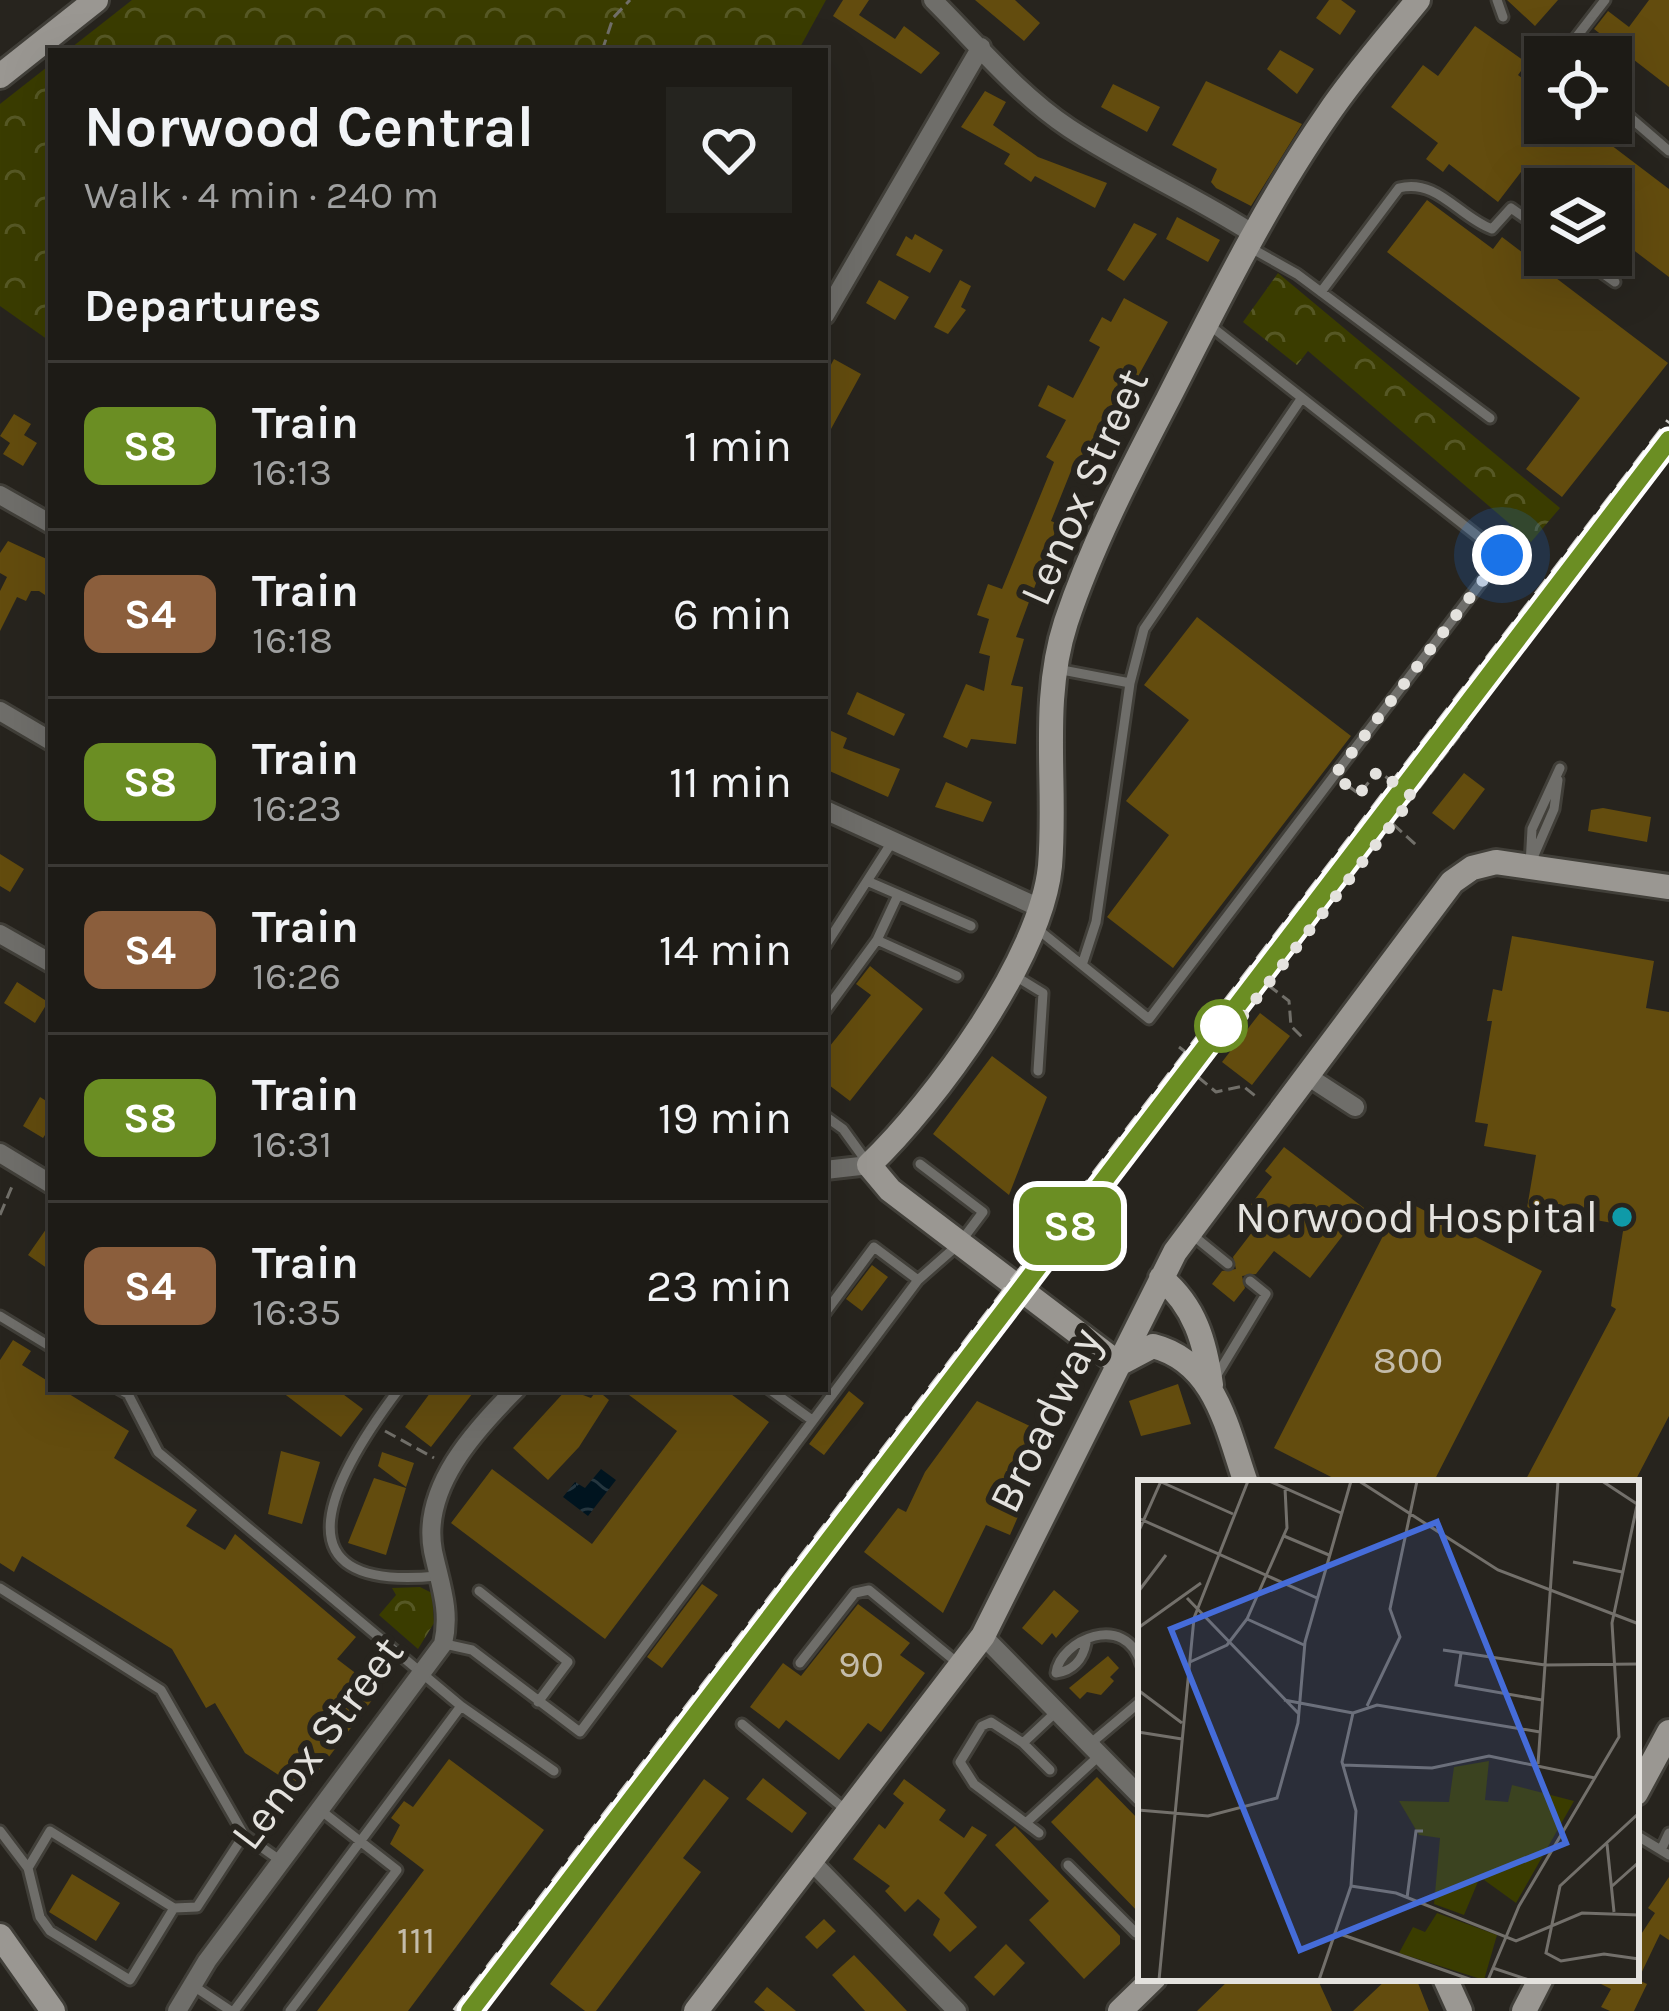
<!DOCTYPE html>
<html lang="en">
<head>
<meta charset="utf-8">
<style>
  :root { --surface:#1d1b16; --page:#25241f; --text:#f1f3f6; --muted:#a0a1a1; --line:#3b3935 }
  body { margin:0; font-family:Karla,sans-serif; background:var(--page); color:var(--text); height:100vh; display:flex; flex-direction:column; font-size:45px; white-space:nowrap }
  * { box-sizing:border-box; margin:0 }
  p { font-size:39px; color:var(--muted) }
  .icon { flex:none; width:66px; height:66px; fill:none; stroke:currentColor; stroke-width:2; stroke-linecap:round; stroke-linejoin:round }
  .map { position:relative; flex:1; overflow:hidden }
  .side { position:absolute; left:48px; top:48px; width:780px; height:1344px; display:flex; flex-direction:column; background:var(--surface); border-radius:0px; box-shadow:0 12px 48px #0002,0 0 0 3px var(--line) }
  .side>* { flex:none }
  .badge { padding:0 24px; border-radius:18px; font-size:42px; line-height:78px }
  .tools { position:absolute; left:1524px; top:36px; display:grid; gap:24px }
  .tools a { display:grid; place-items:center; width:108px; height:108px; border-radius:0px; background:var(--surface); box-shadow:0 12px 48px #0002,0 0 0 3px var(--line); font-size:60px }
  .you { position:absolute; width:60px; height:60px; margin:-30px; border:9px solid #fff; border-radius:50%; background:#1a73e8; box-shadow:0 0 0 18px #1a73e833 }
  .map>.badge { position:absolute; translate:-50% -50%; box-shadow:0 0 0 6px #fff }
  h2 { padding:0 36px; font-size:45px; line-height:108px }
  .round { display:grid; place-items:center; flex:none; width:126px; height:126px; border-radius:0px; background:var(--page) }
  .head { display:flex; align-items:center; justify-content:space-between; height:204px; padding:0 36px }
  h1 { font-size:57px; font-weight:700; line-height:90px }
  ul { padding:0; list-style:none }
  li { display:flex; align-items:center; gap:36px; height:168px; padding:0 36px; border-top:3px solid var(--line) }
  li div { flex:1 }
  li b { display:block; font-size:45px }
  li em { font-style:normal }
  li .badge { min-width:132px; font-weight:700; text-align:center }
  .map>svg:first-child { display:block }
  .forest { fill:url(#forest-crowns) }
  .water { fill:url(#water-waves) }
  .building { fill:#634c0e }
  .lines { fill:none; stroke-linecap:round; stroke-linejoin:round }
  .lane-casing { stroke:#413f39; stroke-width:15 }
  .street-casing { stroke:#413f39; stroke-width:24 }
  .secondary-casing { stroke:#413f39; stroke-width:30 }
  .path { stroke:#716f69; stroke-width:3; stroke-dasharray:12 6; stroke-linecap:butt }
  .lane { stroke:#6f6e6a; stroke-width:9 }
  .street { stroke:#6f6e6a; stroke-width:18 }
  .secondary { stroke:#9a9792; stroke-width:24 }
  .rail { stroke:#cbc9c5; stroke-width:6; stroke-dasharray:18 9; stroke-linecap:butt }
  .line-casing { stroke:#fff; stroke-width:27 }
  .line { stroke:#6b8e23; stroke-width:18 }
  .walk { stroke:#e4e2de; stroke-width:12; stroke-dasharray:0 21.6 }
  .stop-dot { fill:#fff; stroke:#6b8e23; stroke-width:6 }
  .culture-dot { fill:#0f9aa8; stroke:#27241e; stroke-width:4.5 }
  .labels { text-anchor:middle; dominant-baseline:central; stroke-width:12; stroke-linejoin:round; paint-order:stroke }
  .number-label { font-size:39px; fill:#c4bcaa }
  .street-label { font-size:45px; fill:#e4e2de; stroke:#27241e }
  .poi-label { font-size:45px; fill:#e4e2de; stroke:#27241e; text-anchor:end }
  .inset-road { fill:none; stroke:#73706b; stroke-width:3 }
  .view { fill:#456cd9; fill-opacity:0.15; stroke:#456cd9; stroke-width:6 }
  .inset-edge { fill:none; stroke:#e4e2de; stroke-width:6 }
</style>
</head>
<body>
<div class="map">
<svg width="1669" height="2011" viewBox="0 0 1669 2011">
  <defs>
    <pattern id="forest-crowns" width="20" height="18" patternUnits="userSpaceOnUse" patternTransform="scale(3)"><rect width="20" height="18" fill="#3a3c00"/><path d="M2 6a3 3 0 1 1 6 0M12 15a3 3 0 1 1 6 0" fill="none" stroke="#565825"/></pattern>
    <pattern id="water-waves" width="16" height="10" patternUnits="userSpaceOnUse" patternTransform="scale(3)"><rect width="16" height="10" fill="#00141f"/><path d="M0 5q4-4 8 0t8 0" fill="none" stroke="#25363f"/></pattern>
  </defs>
  <rect width="100%" height="100%" fill="#27241e"/>
  <!-- forest -->
  <path class="forest" d="M132,0h694l-28,51h-731z
    M51,64v278l-51,-36v-202z
    M1278,273l282,235 -29,34 -223,-191 -11,14 -54,-43z
    M420,1587l12,6 2,30 -16,26 -39,-34 17,-20 -4,-7z"/>
  <!-- water -->
  <path class="water" d="M601,1469l15,11 -28,36 -25,-19 12,-15 10,6z"/>
  <!-- building -->
  <path class="building" d="M843,0h26l-10,15 36,24 9,-13 36,27 -19,21 -88,-58z
    M975,0h40l25,23 -16,18z
    M1329,0h12l15,11 -16,24 -24,-17z
    M1507,0h51l-23,26z
    M1649,0h20v87l-75,-58 14,-18 21,16z
    M1475,26l52,37 -9,12 27,20v28h37l87,66v88l-58,-44v-44h-59l-28,-21 -26,34 -49,-38 -6,8 -17,-13 12,-16 -47,-36 32,-42 15,11z
    M1280,50l34,19 -17,25 -30,-25z
    M1206,81l96,43 -51,82 -35,-18 -5,-6 6,-13 -45,-24z
    M1113,84l47,23 -13,25 -46,-25z
    M985,91l21,11 -13,23 45,32 69,26 -12,25 -60,-32 -4,6 -27,-18 6,-10 -49,-27z
    M1427,200l66,49 9,-12 166,126 -106,134 -36,-28 54,-71 -193,-146z
    M1177,217l43,23 -12,22 -42,-23z
    M1134,223l23,11 -33,47 -17,-11z
    M915,234l28,16 -13,23 -34,-18 10,-19 6,4z
    M879,280l30,17 -14,23 -29,-17z
    M960,280l11,6 -10,21 5,3 -18,24 -14,-7z
    M1124,298l44,24 -70,127 -8,-4 -19,26 -20,50 7,3 -42,113 8,2 -13,46 12,2 -7,57 -45,-5 -4,9 -24,-11 23,-53 18,7 6,-35 -11,-3 10,-34 -12,-4 11,-31 14,5 52,-127 -8,-5 20,-37 -28,-14 10,-21 25,13 27,-51 -11,-6 13,-24 9,5z
    M834,359l27,15 -36,66v-64z
    M14,414l17,10 -7,11 13,8 -14,23 -20,-12 7,-11 -10,-7z
    M8,541l43,20v38l-12,-8h-8l-5,10 -9,-4 -17,34v-40l7,-14 -7,-4v-20z
    M1197,617l154,119 -178,232 -66,-51 62,-82 -43,-34 63,-81 -45,-35z
    M857,692l48,22 -11,22 -47,-22z
    M829,730l18,8 -4,10 57,21 -12,28 -63,-28z
    M1464,773l21,16 -31,41 -22,-17z
    M946,782l46,20 -9,20 -48,-15z
    M1603,808l48,9 -4,25 -59,-11 3,-21z
    M0,854l24,15 -14,23 -10,-6z
    M1512,936l142,25 -8,47 23,4v404l-35,67h-110l92,-174 -5,-3 13,-81 -97,-17 9,-53 -52,-9 4,-22 -13,-2 17,-101h-5l6,-32 9,2z
    M870,966l53,43 -73,92 -25,-19v-30l46,-57 -15,-11z
    M17,982l31,20 -13,21 -31,-20z
    M1260,1013l30,23 -38,49 -30,-23z
    M992,1056l55,41 -38,98 -76,-61z
    M40,1097l11,7v22l-8,12 -20,-12z
    M1284,1147l80,61 -54,70 -36,-27 -18,23 -14,2 3,12 -11,14 -22,-18 10,-13 14,-2 -3,-12 20,-26 -14,-11 33,-43 -7,-6z
    M1402,1199l140,72 -109,212h-90l-69,-35z
    M51,1222v49l-23,-16z
    M872,1265l16,12 -26,34 -16,-12z
    M13,1340l18,11 -9,14 29,18v6h10l68,42 -15,27 83,52 -11,16 39,24 10,-16 121,103 -19,22 42,32 -76,100 -58,-38 -30,-50 -9,5 -34,-59 -150,-93 -8,16 -14,-9v-203z
    M1178,1384l13,40 -50,12 -12,-35z
    M278,1389h58l27,20 -22,28z
    M433,1389h43l-45,58 -26,-20z
    M567,1389l24,9 6,-8 12,10 -30,47 -31,33 -35,-32z
    M621,1389h103l45,33 -164,217 -154,-116 41,-54 100,75 85,-113z
    M849,1391l15,12 -40,52 -15,-11z
    M977,1401l57,27 -37,74 23,10 -10,23 -24,-10 -43,88 -79,-61 34,-44 8,4 19,-40z
    M281,1451l39,11 -18,62 -34,-10z
    M382,1452l32,11 -8,24 -28,-21z
    M374,1478l32,10 -20,67 -38,-12z
    M702,1584l16,11 -56,73 -15,-11z
    M1054,1590l25,21 -23,27 -4,-5 -10,12 -20,-17z
    M858,1604l52,39 -10,12 25,18 -44,59 -13,-9 -29,37 -53,-40 -7,9 -29,-22 33,-44 18,13z
    M1108,1656l11,12 -9,9 4,4 -13,14 -14,-3 -7,7 -11,-11z
    M449,1759l95,71 -136,181h-91l107,-141 -34,-26 10,-19 -9,-7 13,-17 9,6z
    M1097,1777l44,45v93l-90,-93z
    M763,1778l44,35 -15,20 -46,-34z
    M704,1779l25,19 -46,60 18,14 -105,139h-11l-35,-27z
    M904,1779l42,31 -7,10 25,18 8,-12 15,9 -43,58 33,34 -27,25 -17,-17 7,-16 -22,-20 -13,13 -20,-21 5,-5 -37,-27 26,-35 6,5 19,-26 -11,-9z
    M1015,1826l105,110v8l-36,35 -55,-59 20,-19 -54,-56z
    M72,1874l48,29 -24,38 -47,-29z
    M1669,1877v63l-9,-6 -22,46 9,4 -13,27h-24l-9,-4 10,-18 -22,-11 47,1v-37l19,-29 -7,-5z
    M824,1919l12,12 -19,18 -12,-12z
    M1006,1944l19,19 -31,33 -20,-19z
    M854,1955l23,24 30,32h-42l-33,-36z
    M1231,1978h86l15,33h-135z
    M1388,1978h28l13,33h-76z
    M767,1987l29,24h-31l-11,-9z"/>
  <g class="lines">
    <!-- lane casing -->
    <g class="lane-casing">
      <path id="lane" d="M1497,0l6,17
        M1569,57l2,-13 34,-44
        M1611,101l58,50
        M1249,247l48,27 193,144
        M1577,255l38,27
        M1321,292l78,-104c38,-10 60,29 93,41l19,-21 34,24
        M1057,669l73,14 14,-54 157,-230
        M1532,860l22,-51 4,-29
        M1530,865l2,-36 28,-61
        M867,881l25,-39
        M1035,927l114,92 353,-464 -294,-231
        M877,940l80,36
        M825,946l42,-65 104,45
        M1082,965l14,-43 34,-239
        M1012,974l31,19 -5,78
        M825,1011l52,-71 21,-45
        M825,1116l18,13 26,36
        M1190,1233l38,31
        M825,1313l49,-66 44,33
        M0,1316l51,31
        M1217,1375l49,-81 -16,-13
        M119,1389l9,5 30,58 303,254 93,65
        M399,1389c-62,82 -133,204 38,187
        M769,1389l43,31
        M0,1588l161,102 83,145 -47,72 -23,1 -124,-77 -22,37 -28,-37
        M479,1591l89,71 -30,40
        M1086,1643c-3,16 -13,28 -30,30 4,-33 70,-62 85,-9
        M445,1644l27,6 108,82 338,-452 41,-36 24,-32 -63,-48
        M800,1663l55,-70 14,-3 91,75
        M742,1724l105,87
        M1023,1743l27,27
        M1090,1744l51,-43
        M1027,1822l73,-67
        M1039,1833l-65,-49 -14,-22 22,-36 9,-4 32,21 34,-32
        M244,1835l37,26
        M1636,1835l33,20
        M1661,1850l8,-17
        M1068,1865l68,68
        M28,1868l12,49 10,14 80,49 44,-72
        M192,1985l39,26
        M234,2011l227,-305
        M290,2011l107,-141 -78,-61"/>
    </g>
    <!-- street casing -->
    <g class="street-casing">
      <path id="street" d="M933,0c43,43 85,94 136,128 59,39 126,68 186,107
        M825,315l156,-268
        M0,495l51,29
        M0,711l51,30
        M825,810l215,98
        M0,934l51,29
        M1309,1077l46,30
        M0,1153l51,31
        M825,1170l44,-5
        M983,1636l158,161
        M809,1859l148,152
        M177,2011l30,-50 236,-317c8,-34 -3,-60 -10,-93 -12,-63 42,-121 83,-162"/>
    </g>
    <!-- secondary casing -->
    <g class="secondary-casing">
      <path id="secondary" d="M0,76l96,-76
        M1161,1278c34,28 44,64 50,107
        M1246,1483c-19,-54 -30,-121 -93,-137l-34,18 -229,-174 -21,-25c66,-63 172,-207 181,-299 7,-82 -10,-164 16,-244 26,-78 64,-150 102,-223 49,-96 98,-196 160,-285 27,-40 60,-77 90,-114
        M1636,1793l33,-61
        M0,1936l53,75
        M1445,1978l15,33
        M696,2011l287,-375 192,-384 277,-370 20,-14 24,-6 173,25
        M1120,2011l34,-33
        M1524,2011l17,-33"/>
    </g>
    <!-- path -->
    <path class="path" d="M602,51l11,-33 17,-18
      M1347,785l12,9 19,-23 34,25
      M1393,824l23,21
      M1268,985l21,16 2,25 13,13
      M1179,1047l24,18
      M1198,1077l18,15 27,-6 15,12
      M0,1215l13,-31
      M1057,1259l410,-533
      M385,1431l49,27"/>
    <!-- lane -->
    <use href="#lane" class="lane"/>
    <!-- street -->
    <use href="#street" class="street"/>
    <!-- secondary -->
    <use href="#secondary" class="secondary"/>
    <!-- rail -->
    <path class="rail" d="M455,2011l1214,-1590"/>
  </g>
  <g class="lines">
    <!-- line casing -->
    <g class="line-casing">
      <path id="line" d="M470,2011l1199,-1571"/>
    </g>
    <!-- line -->
    <use href="#line" class="line"/>
    <!-- walk -->
    <path class="walk" d="M1221,1026l4,13 188,-242 -35,-26 -19,23 -25,-18 168,-221"/>
  </g>
  <!-- markers -->
  <circle class="stop-dot" cx="1221" cy="1026" r="24"/>
  <circle class="culture-dot" cx="1622" cy="1217" r="12"/>
  <g class="labels">
    <!-- number labels -->
    <g class="number-label">
      <text x="1408" y="1360">800</text>
      <text x="861" y="1664">90</text>
      <text x="416" y="1940">111</text>
    </g>
    <!-- street labels -->
    <g class="street-label">
      <text transform="translate(1084 487) rotate(-66)">Lenox Street</text>
      <text transform="translate(1045 1420) rotate(-64)">Broadway</text>
      <text transform="translate(317 1743) rotate(-53)">Lenox Street</text>
    </g>
    <!-- poi labels -->
    <g class="poi-label">
      <text x="1598" y="1217">Norwood Hospital</text>
    </g>
  </g>
  <!-- overview -->
  <g transform="translate(1138 1480)">
    <rect width="501" height="501" fill="#27241e"/>
    <path d="M351,281l-4,39 23,2 4,-17 62,16 -58,102 -36,-26 -16,38 -30,-11 6,-66 -21,-3 -20,-34 50,1 5,-35zM299,433l60,22 -13,45 -85,-27 14,-26 12,5z" fill="#3a3c00"/>
    <path class="inset-road" d="M21,1l74,33M131,1l72,32M221,1l139,89 141,54M464,1l35,23M0,38l179,80M0,53l23,-52M146,56l45,19M435,82l49,10M0,112l28,-37M49,118l112,116M109,139l57,26M0,148l63,-45M305,170l102,15 94,-1M323,173l-5,32 86,15M52,182l37,-17 20,-26 40,-91 -2,-40M0,210l44,33M146,220l69,13M229,226l33,-69 -10,-28 27,-128M215,233l24,-8 163,27M0,252l44,7M400,284l20,-283M204,285l90,3 57,-12 106,22M0,330l70,6 69,-18 21,-75 7,-81 46,-161M501,333l-79,73 -14,67 15,8 43,-7 35,5M469,364l7,68M213,406l45,7 120,48 66,-28 57,2M473,407l28,-25M269,418l9,-67h7M202,454l132,46M355,488l36,12M21,500l35,-362 54,-137M181,500l32,-94 5,-75 -14,-49 11,-49M350,500l31,-74 100,-169 -7,-114 27,-127"/>
    <path class="view" d="M299,42l129,321 -266,107 -129,-321z"/>
    <rect width="501" height="501" class="inset-edge"/>
  </g>
</svg>
<div class="tools">
<a><svg class="icon" aria-label="locate" viewBox="0 0 24 24"><circle cx="12" cy="12" r="6"/><path d="M12 2v4M12 18v4M2 12h4M18 12h4"/></svg></a>
<a><svg class="icon" aria-label="layers" viewBox="0 0 24 24"><path d="M12 4l9 5-9 5-9-5zM3 14l9 5 9-5"/></svg></a>
</div>
<div class="you" style="left:1502px;top:555px"></div>
<b class="badge" style="left:1070px;top:1226px;background:#6b8e23;color:#fff">S8</b>
<section class="side">
<div class="head"><div><h1>Norwood Central</h1><p>Walk · 4 min · 240 m</p></div><a class="round"><svg class="icon" aria-label="heart" viewBox="0 0 24 24"><path d="M12 20l-8-8c-3-5 5-10 8-4 3-6 11-1 8 4z"/></svg></a></div>
<h2>Departures</h2>
<ul>
<li><span class="badge" style="background:#6b8e23;color:#fff">S8</span><div><b>Train</b><p>16:13</p></div><em>1 min</em></li>
<li><span class="badge" style="background:#8b5e3c;color:#fff">S4</span><div><b>Train</b><p>16:18</p></div><em>6 min</em></li>
<li><span class="badge" style="background:#6b8e23;color:#fff">S8</span><div><b>Train</b><p>16:23</p></div><em>11 min</em></li>
<li><span class="badge" style="background:#8b5e3c;color:#fff">S4</span><div><b>Train</b><p>16:26</p></div><em>14 min</em></li>
<li><span class="badge" style="background:#6b8e23;color:#fff">S8</span><div><b>Train</b><p>16:31</p></div><em>19 min</em></li>
<li><span class="badge" style="background:#8b5e3c;color:#fff">S4</span><div><b>Train</b><p>16:35</p></div><em>23 min</em></li>
</ul>
</section>
</div>
</body>
</html>
